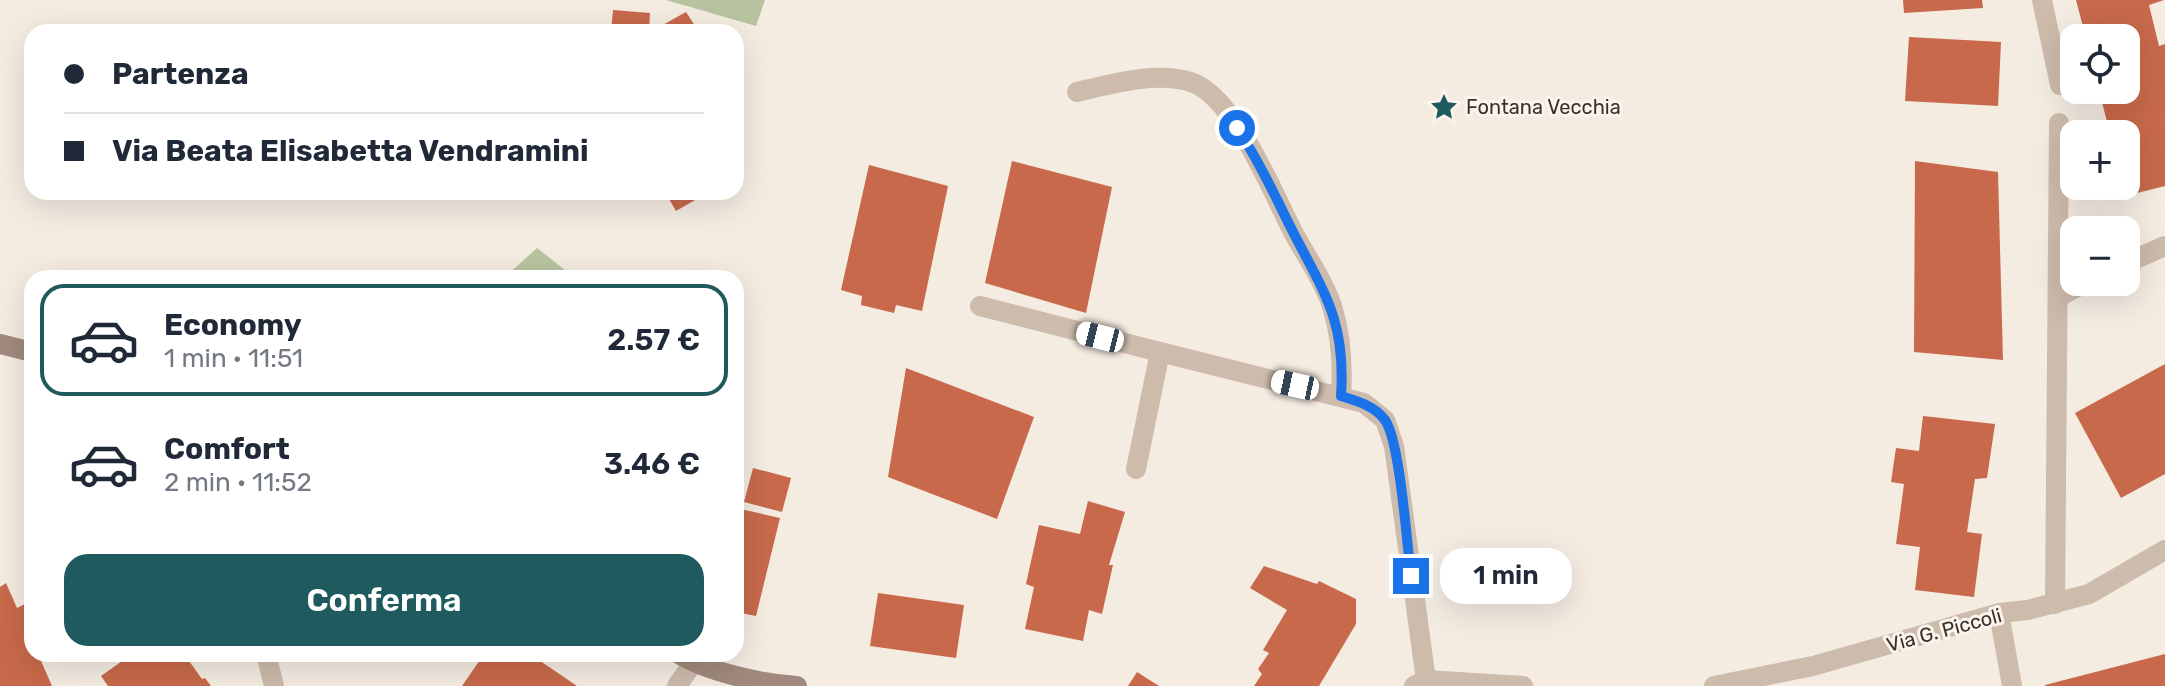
<!DOCTYPE html>
<html lang="it">
<head>
<meta charset="utf-8">
<style>
	:root { --surface:#fff; --page:#f2f2f3; --text:#1f2937; --muted:#747a83; --line:#e0e1e3; --accent:#1f5a5e }
	body { margin:0; font-family:Rubik,sans-serif; background:var(--page); color:var(--text); height:100vh; display:flex; flex-direction:column; font-size:30px; white-space:nowrap }
	* { box-sizing:border-box; margin:0 }
	p { font-size:26px; color:var(--muted) }
	.icon { flex:none; width:44px; height:44px; fill:none; stroke:currentColor; stroke-width:2; stroke-linecap:round; stroke-linejoin:round }
	.map { position:relative; flex:1; overflow:hidden }
	.side { position:absolute; left:24px; top:270px; width:720px; height:392px; display:flex; flex-direction:column; background:var(--surface); border-radius:24px; box-shadow:0 8px 32px #0002 }
	.side>* { flex:none }
	.banner { position:absolute; left:24px; top:24px; width:720px; height:176px; border-radius:24px; box-shadow:0 8px 32px #0002; display:grid; align-content:center; height:176px; padding:0 40px; background:var(--surface) }
	.tools { position:absolute; left:2060px; top:24px; display:grid; gap:16px }
	.tools a { display:grid; place-items:center; width:80px; height:80px; border-radius:16px; background:var(--surface); box-shadow:0 8px 32px #0002; font-size:40px }
	.end { position:absolute; width:36px; height:36px; margin:-18px; border:10px solid #1a73e8; background:#fff; box-shadow:0 0 0 4px #fff }
	.from { border-radius:50% }
	.bubble { position:absolute; height:56px; border-radius:24px; background:var(--surface); box-shadow:0 8px 32px #0002; font-size:26px; font-weight:600; line-height:56px; text-align:center }
	.car { position:absolute; width:24px; height:48px; margin:-24px -12px; border-radius:10px; box-shadow:0 0 6px 2px #0007; background:linear-gradient(#fff 24%,#345 0 40%,#fff 0 76%,#345 0 86%,#fff 0) }
	.banner b { display:flex; align-items:center; gap:28px; height:76px; font-size:30px }
	.banner b+b { border-top:2px solid var(--line) }
	.banner i { width:20px; height:20px; background:var(--text) }
	ul { padding:14px 0 0; list-style:none }
	li { display:flex; align-items:center; gap:24px; height:112px; margin:0 16px 12px; padding:0 24px; border:4px solid transparent; border-radius:24px }
	li div { flex:1 }
	li b { display:block; font-size:30px }
	li em { font-style:normal; font-weight:600 }
	li.active { border-color:var(--accent) }
	li>.icon { width:72px; height:72px; stroke-width:1.5 }
	.primary-button { display:flex; gap:16px; margin-top:auto; padding:16px 40px }
	.primary-button a { flex:1; height:92px; border-radius:24px; background:var(--accent); color:#fff; font-size:32px; font-weight:600; line-height:92px; text-align:center }
	.map>svg:first-child { display:block }
	.green { fill:#b8c4a0 }
	.building { fill:#c8694b }
	.lines { fill:none; stroke-linecap:round; stroke-linejoin:round }
	.lane { stroke:#cdbbac; stroke-width:20 }
	.street { stroke:#cdbbac; stroke-width:20 }
	.secondary { stroke:#a18a7d; stroke-width:20 }
	.route { stroke:#1a73e8; stroke-width:10 }
	.labels { text-anchor:middle; dominant-baseline:central; stroke-width:6; stroke-linejoin:round; paint-order:stroke }
	.poi-label { font-size:20px; fill:#3b302b; stroke:#fbf5ee; text-anchor:start }
	.street-label { font-size:20px; fill:#3b302b; stroke:#fbf5ee }
</style>
</head>
<body>
<div class="map">
<svg width="2165" height="686" viewBox="0 0 2165 686">
	<rect width="100%" height="100%" fill="#f4ebe1"/>
	<g class="green">
		<path d="M666,0H765L756,26Z"/>
		<path d="M537,248L575,278H504Z"/>
	</g>
	<g class="building">
		<path d="M1903,0H1982L1983,8L1904,13Z"/>
		<path d="M2076,0H2164L2149,5L2159,46L2165,44V186L2125,196L2123,186H2126V134H2110L2099,90H2126V38H2086Z"/>
		<path d="M613,10L650,13L649,32H611Z"/>
		<path d="M686,12L699,32H650Z"/>
		<path d="M1909,37L2001,42L1998,106L1905,101Z"/>
		<path d="M1012,161L1112,187L1086,313L985,283Z"/>
		<path d="M1915,161L1998,172L2003,360L1914,352Z"/>
		<path d="M869,165L948,186L922,311L896,305L894,313L861,305L862,296L841,290Z"/>
		<path d="M665,192H709L676,211Z"/>
		<path d="M2165,364V474L2121,498L2075,413Z"/>
		<path d="M906,368L1034,417L997,519L888,477Z"/>
		<path d="M1923,416L1995,424L1987,478L1975,479L1967,532L1982,534L1974,597L1915,590L1920,547L1896,544L1904,484L1891,482L1896,448L1919,451Z"/>
		<path d="M753,468L791,478L782,512L744,502Z"/>
		<path d="M1088,501L1125,512L1109,565H1113L1102,614L1089,610L1083,641L1025,629L1034,587L1026,584L1039,525L1080,534Z"/>
		<path d="M736,508L780,518L756,616L736,612Z"/>
		<path d="M1264,566L1317,584L1319,581L1356,599V624L1319,686H1254L1262,674L1258,669L1269,653L1263,650L1287,610L1250,588Z"/>
		<path d="M6,583L17,608L25,604L32,619L24,624L32,641V654H38L52,686H0V587Z"/>
		<path d="M878,593L964,605L956,658L870,646Z"/>
		<path d="M132,654H184L202,679L205,678L211,686H108L101,676Z"/>
		<path d="M484,654H530L577,686H462Z"/>
		<path d="M2165,654V686H2045V685Z"/>
		<path d="M1137,672L1159,686H1128Z"/>
	</g>
	<g class="lines">
		<g class="lane">
			<path d="M1077,92C1111,84 1156,71 1191,82C1234,96 1273,193 1292,230C1305,255 1323,279 1332,306C1341,335 1343,366 1341,396"/>
			<path d="M980,306L1160,352"/>
		</g>
		<g class="street">
			<path d="M2042,0L2060,85"/>
			<path d="M2126,263L2165,246"/>
			<path d="M2058,297L2087,282"/>
			<path d="M1136,469L1160,352L1364,403L1385,420L1394,446L1426,680"/>
			<path d="M2055,604L2059,123"/>
			<path d="M1999,613L2012,686"/>
			<path d="M266,654L274,686"/>
			<path d="M677,686L693,663"/>
			<path d="M1414,686L1426,680L1523,686"/>
			<path d="M1714,686L1813,666L1999,613L2028,610L2089,594L2165,550"/>
		</g>
		<g class="secondary">
			<path d="M0,344L32,352"/>
			<path d="M679,654C708,672 763,684 797,686"/>
		</g>
	</g>
	<g class="lines">
		<path class="route" d="M1237,128C1259,161 1275,196 1293,232C1325,294 1346,322 1341,396C1357,401 1375,406 1385,420C1400,441 1407,545 1411,576"/>
	</g>
	<defs>
		<g id="sight-bare" transform="scale(2.16)"><path d="M0-6L1.8-2.2L6-1.7L2.9 1.2L3.7 5.4L0 3.3L-3.7 5.4L-2.9 1.2L-6-1.7L-1.8-2.2Z" fill="#1f5a5e" stroke="#fbf5ee" stroke-width="2.5" paint-order="stroke"/></g>
	</defs>
	<g fill-rule="evenodd">
		<use href="#sight-bare" x="1444" y="107"/>
	</g>
	<g class="labels">
		<g class="poi-label">
			<text x="1466" y="107">Fontana Vecchia</text>
		</g>
		<g class="street-label">
			<text transform="translate(1944 630) rotate(-15)">Via G. Piccoli</text>
		</g>
	</g>
</svg>
<div class="tools">
<a><svg class="icon" aria-label="locate" viewBox="0 0 24 24"><circle cx="12" cy="12" r="6"/><path d="M12 2v4M12 18v4M2 12h4M18 12h4"/></svg></a>
<a>+</a>
<a>−</a>
</div>
<i class="end from" style="left:1237px;top:128px"></i>
<i class="end" style="left:1411px;top:576px"></i>
<div class="bubble" style="left:1440px;top:548px;width:132px">1 min</div>
<i class="car" style="left:1100px;top:337px;rotate:284deg"></i>
<i class="car" style="left:1295px;top:385px;rotate:282deg"></i>
<div class="banner">
<b><i class="from"></i>Partenza</b>
<b><i></i>Via Beata Elisabetta Vendramini</b>
</div>
<section class="side">
<ul>
<li class="active"><svg class="icon" aria-label="car" viewBox="0 0 24 24"><path d="M5 17H2v-5l4-1 3-4h7l3 4 3 1v5h-3M9 17h6M6 11h13"/><circle cx="7" cy="17" r="2"/><circle cx="17" cy="17" r="2"/></svg><div><b>Economy</b><p>1 min · 11:51</p></div><em>2.57 €</em></li>
<li><svg class="icon" aria-label="car" viewBox="0 0 24 24"><path d="M5 17H2v-5l4-1 3-4h7l3 4 3 1v5h-3M9 17h6M6 11h13"/><circle cx="7" cy="17" r="2"/><circle cx="17" cy="17" r="2"/></svg><div><b>Comfort</b><p>2 min · 11:52</p></div><em>3.46 €</em></li>
</ul>
<div class="primary-button"><a>Conferma</a></div>
</section>
</div>
</body>
</html>
